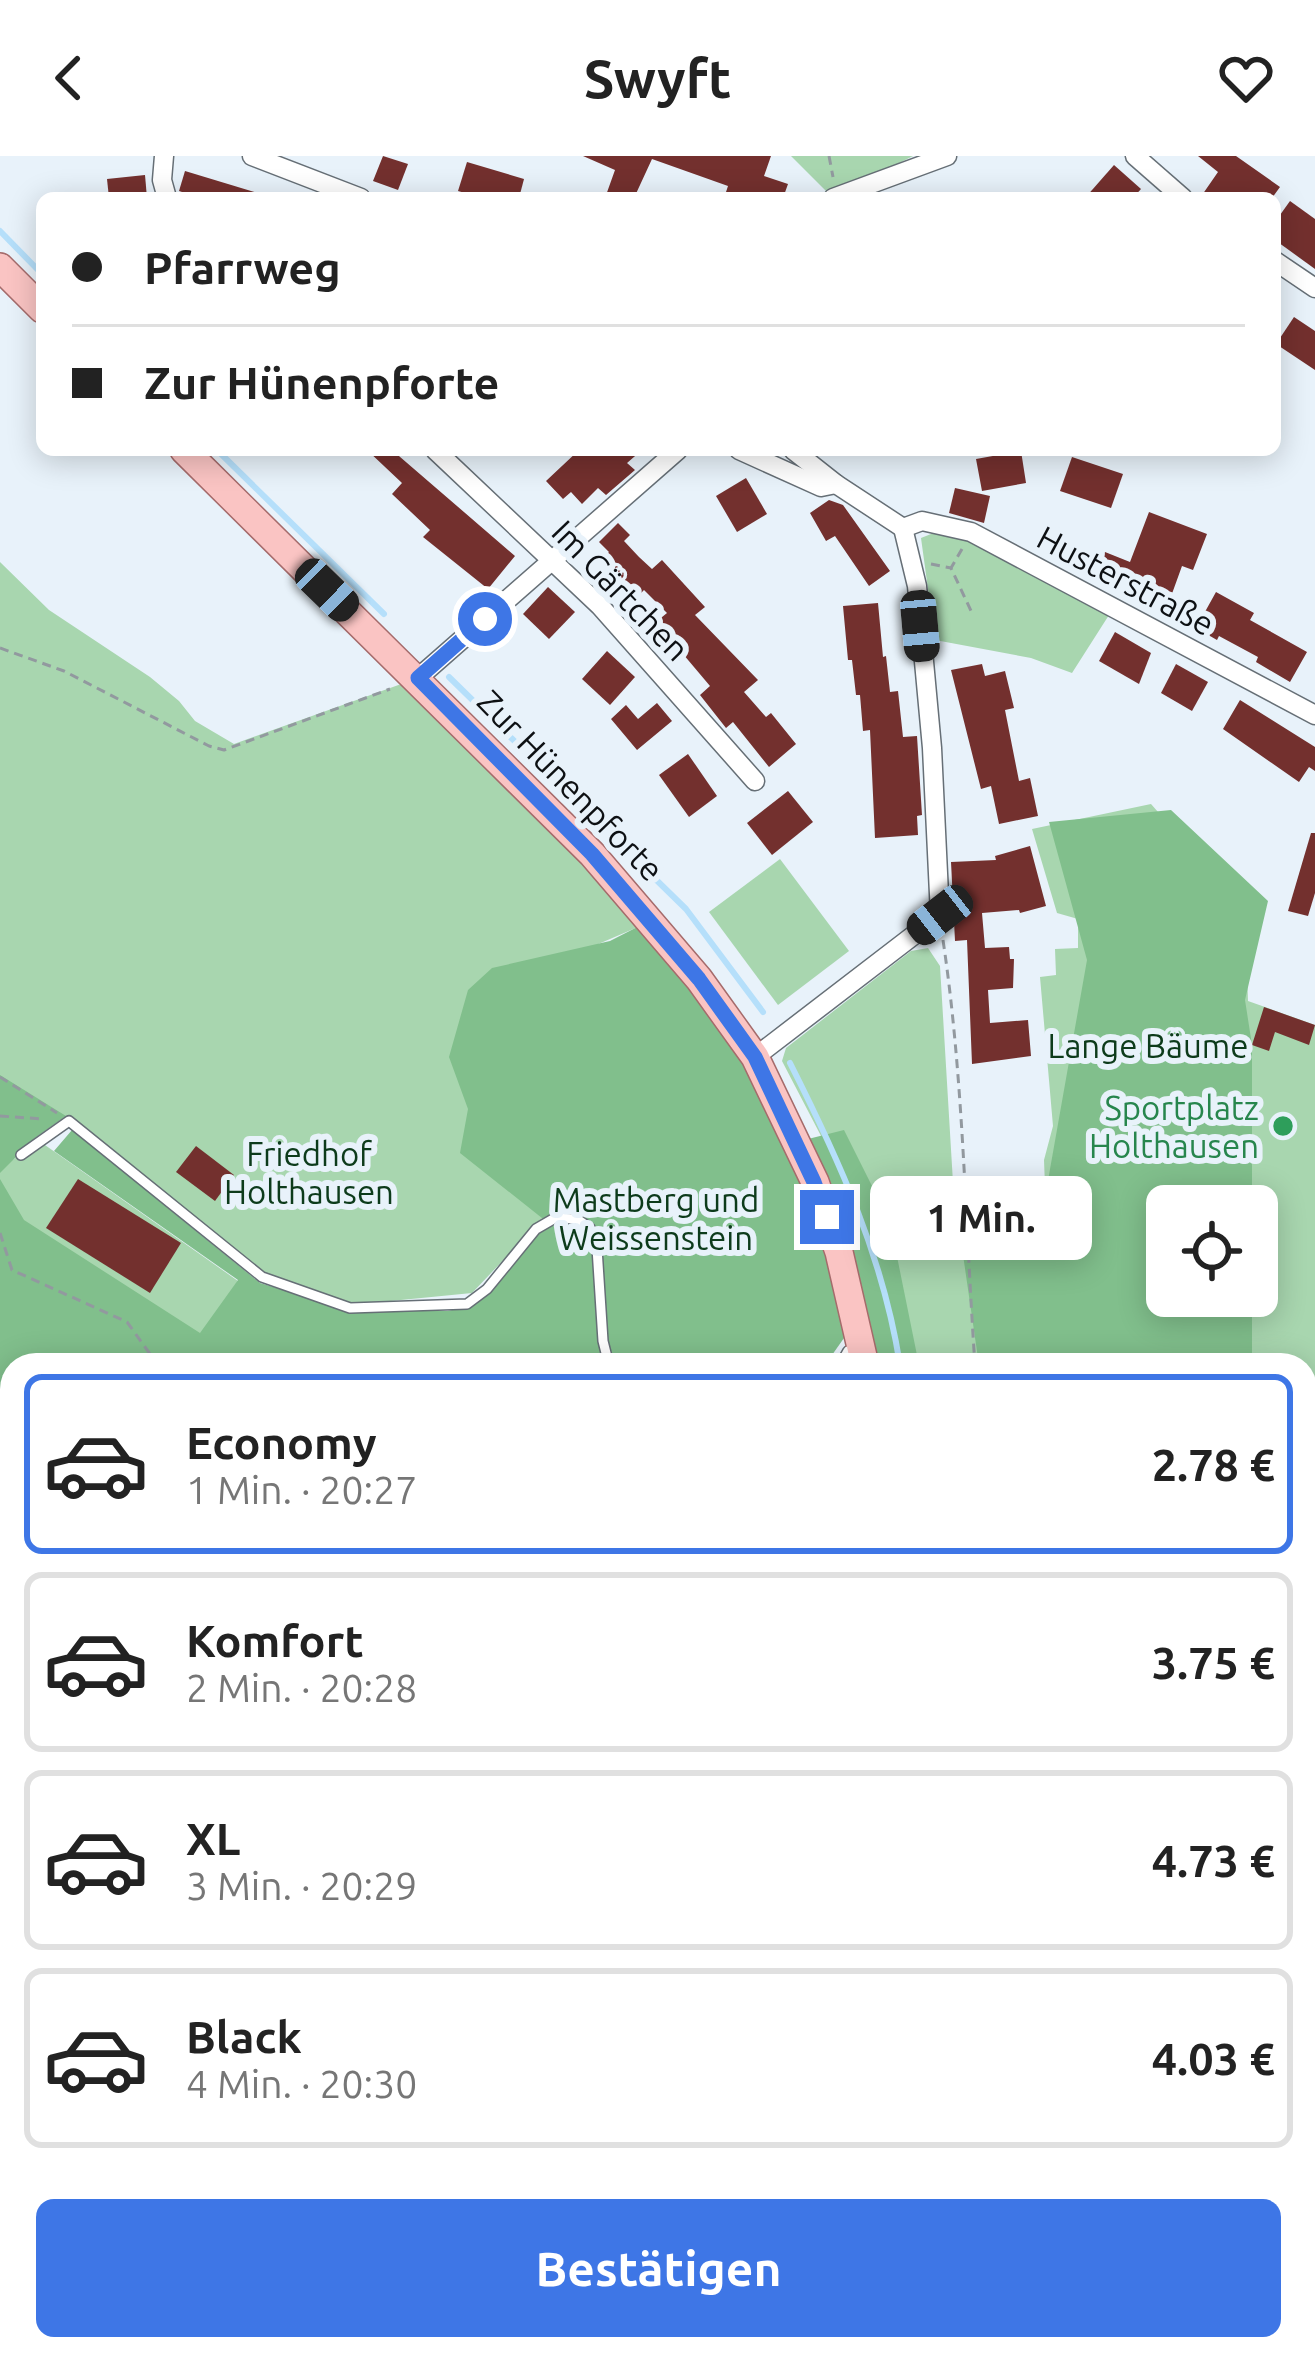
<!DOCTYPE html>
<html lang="de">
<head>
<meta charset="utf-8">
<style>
	:root { --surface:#fff; --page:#f6f6f6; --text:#222; --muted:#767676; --line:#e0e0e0; --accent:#3e76e6 }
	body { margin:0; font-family:Ubuntu,sans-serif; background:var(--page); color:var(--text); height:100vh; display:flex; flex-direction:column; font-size:45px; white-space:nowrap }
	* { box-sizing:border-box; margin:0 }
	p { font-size:39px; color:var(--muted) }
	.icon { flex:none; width:66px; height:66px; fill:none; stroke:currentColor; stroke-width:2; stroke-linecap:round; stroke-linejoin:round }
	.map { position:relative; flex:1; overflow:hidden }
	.details { position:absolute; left:0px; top:1197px; width:1317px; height:1008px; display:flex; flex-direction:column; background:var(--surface); border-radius:36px 36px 0 0; box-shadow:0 6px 30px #0003 }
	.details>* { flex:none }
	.top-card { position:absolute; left:36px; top:36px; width:1245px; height:264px; border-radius:18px; box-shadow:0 6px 30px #0003; display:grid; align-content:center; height:264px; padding:0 36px; background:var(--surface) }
	.controls { position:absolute; left:1146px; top:1029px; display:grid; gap:24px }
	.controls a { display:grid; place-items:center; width:132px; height:132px; border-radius:18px; background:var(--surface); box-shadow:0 6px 30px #0003; font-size:60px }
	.end { position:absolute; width:54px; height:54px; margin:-27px; border:15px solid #3e76e6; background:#fff; box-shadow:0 0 0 6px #fff }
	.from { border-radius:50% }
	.bubble { position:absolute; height:84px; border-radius:18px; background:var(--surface); box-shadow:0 6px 30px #0003; font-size:39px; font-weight:700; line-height:84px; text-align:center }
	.car { position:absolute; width:36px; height:72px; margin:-36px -18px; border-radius:15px; box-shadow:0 0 9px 3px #0007; background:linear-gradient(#222 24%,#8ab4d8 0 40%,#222 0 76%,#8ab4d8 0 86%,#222 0) }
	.top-card b { display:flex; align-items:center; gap:42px; height:114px; font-size:45px }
	.top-card b+b { border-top:3px solid var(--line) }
	.top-card i { width:30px; height:30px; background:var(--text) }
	ul { padding:21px 0 0; list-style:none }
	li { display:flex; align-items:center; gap:36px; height:180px; margin:0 24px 18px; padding:0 12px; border:6px solid var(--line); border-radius:18px }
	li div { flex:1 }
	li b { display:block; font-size:45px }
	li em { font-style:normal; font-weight:700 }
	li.on { border-color:var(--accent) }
	li>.icon { width:108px; height:108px; stroke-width:1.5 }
	.button { display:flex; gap:24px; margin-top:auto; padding:24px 36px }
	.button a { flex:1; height:138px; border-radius:18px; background:var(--accent); color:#fff; font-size:48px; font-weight:700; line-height:138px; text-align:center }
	header { display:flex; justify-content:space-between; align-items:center; height:156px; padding:0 36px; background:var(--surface); font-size:54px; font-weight:700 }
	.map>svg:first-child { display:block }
	.green { fill:#a8d6af; fill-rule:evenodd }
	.forest { fill:#81bf8c }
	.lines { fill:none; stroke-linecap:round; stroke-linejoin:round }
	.stream { stroke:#b5dffa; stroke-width:6 }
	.building { fill:#73302e }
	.lane-casing { stroke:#666f76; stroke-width:12 }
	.street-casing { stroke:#666f76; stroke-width:21 }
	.primary-casing { stroke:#a56b6b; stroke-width:30 }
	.path { stroke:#92999f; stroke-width:3; stroke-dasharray:9 6; stroke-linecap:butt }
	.lane { stroke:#fff; stroke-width:9 }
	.street { stroke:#fff; stroke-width:18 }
	.primary { stroke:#fac4c3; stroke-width:27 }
	.route { stroke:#3e76e6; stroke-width:15 }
	.leisure-dot { fill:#2e9e5b; stroke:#e8f2fa; stroke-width:4.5 }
	.labels { text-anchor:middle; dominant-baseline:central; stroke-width:12; stroke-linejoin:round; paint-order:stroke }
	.street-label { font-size:33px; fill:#0d1013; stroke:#e8f2fa }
	.park-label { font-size:33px; fill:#0d3b1b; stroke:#e8f2fa }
	.leisure-label { font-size:33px; fill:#27864d; stroke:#e8f2fa; text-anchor:end }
</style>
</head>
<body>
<header><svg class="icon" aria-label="back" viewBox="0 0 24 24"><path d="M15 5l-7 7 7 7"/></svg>Swyft<svg class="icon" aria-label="heart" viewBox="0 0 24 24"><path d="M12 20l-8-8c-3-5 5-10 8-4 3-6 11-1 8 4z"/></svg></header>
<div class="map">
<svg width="1315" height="2205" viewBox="0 0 1315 2205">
	<rect width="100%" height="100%" fill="#e8f2fa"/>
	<g class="green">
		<path d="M791,0H913L832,41Z"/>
		<path d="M941,374L980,387L1109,459L1072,517L1031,502L935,484L921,382Z"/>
		<path d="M0,406L49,454L150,521L179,545L195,565L234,588L418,522L652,765L589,792L737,901L447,1184L512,1095L472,1137L350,1149L263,1118L48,949L13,1004L35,982L238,1125L200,1179L12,1209V2193L0,2205Z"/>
		<path d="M1151,648L1245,755L1248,845L1315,869V1250H1305V1209H891L832,1001L782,905L786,892L911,795L928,792L940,810L955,1060L1046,1057L1044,1004L1053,970L1040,821L1056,819L1055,793L1078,792V763L1057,757L1032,673ZM1167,1050H1257V1140H1167Z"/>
		<path d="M780,703L849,795L778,849L709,756Z"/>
		<path d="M1315,1421V1745L1305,1743V1428L1310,1429Z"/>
	</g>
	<g class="forest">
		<path d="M1171,654L1268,745L1245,844L1252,889V1050H1167V1140H1252V1209H979L961,1085L1038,1081L1087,804L1049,666Z"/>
		<path d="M651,764L796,986L844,974L890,1066L919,1209H866L856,1165L825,1209H12V2193H677L675,2205H0V1023L24,1064L200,1177L238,1124L54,995L72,974L260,1127L350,1154L447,1155L472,1150L537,1079L552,1070L460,997L468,953L449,901L468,834L492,812L610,785Z"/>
		<path d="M0,919L66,960L35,982L0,1017Z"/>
		<path d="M1305,1250H1315V1421L1305,1435Z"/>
		<path d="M705,2193H891L889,2205H702Z"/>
		<path d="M894,2193H1252L1255,2197L1315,2205H891Z"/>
	</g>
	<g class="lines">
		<g class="stream">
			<path d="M0,75L42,118"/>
			<path d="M217,294L384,458"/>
			<path d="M449,521L686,753L763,856"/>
			<path d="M790,907C839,1004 883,1100 900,1209"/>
			<path d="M737,2205L739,2193"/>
		</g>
	</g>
	<g class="building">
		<path d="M383,0L408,8L398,34L373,25Z"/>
		<path d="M583,0H771L764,20L788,28L783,42H724L728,30L652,3L634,42H605L615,14Z"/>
		<path d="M1198,0H1236L1280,31L1272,42H1200L1218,16Z"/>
		<path d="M467,6L524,23L519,42H482L458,35Z"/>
		<path d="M1114,9L1141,33L1133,42H1085Z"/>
		<path d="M185,15L264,39V42H200L179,35Z"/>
		<path d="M145,19L147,42H109L107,23Z"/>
		<path d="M1290,45L1315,63V113L1275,84V66Z"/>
		<path d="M1294,161L1315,175V214L1276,188Z"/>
		<path d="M367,294H392L515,400L488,433L423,381L430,374L392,338L402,327Z"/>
		<path d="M579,294H642L627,307L635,314L606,339L598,332L582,348L571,336L563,343L546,325Z"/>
		<path d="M1021,295L1026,327L982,335L976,303Z"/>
		<path d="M1072,301L1123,318L1111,352L1060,335Z"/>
		<path d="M746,322L767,358L737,376L716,340Z"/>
		<path d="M955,332L990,340L984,367L949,357Z"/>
		<path d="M829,344L843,349L890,415L869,430L835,380L826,385L810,357Z"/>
		<path d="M1149,356L1207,378L1193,414L1182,410L1169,446L1154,440L1156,435L1122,422L1118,432L1094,423L1105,396L1130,406Z"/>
		<path d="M618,367L630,379L624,385L639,401L652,413L662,404L705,451L695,459L758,524L744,536L766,561L771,557L796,588L769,611L733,566L726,572L700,539L710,530L656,466L667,457L644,434L638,440L601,404L609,396L599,386Z"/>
		<path d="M548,431L575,456L549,483L523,458Z"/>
		<path d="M1216,436L1254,457L1250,464L1307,496L1290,526L1256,506L1258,501L1219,480L1217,484L1196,472Z"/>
		<path d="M878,447L883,501L886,500L890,536L898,535L903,581L917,580L922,659L917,660L918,679L875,682L870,574L863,575L860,539H856L852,504H848L843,450Z"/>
		<path d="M1115,476L1151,497L1139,528L1099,505Z"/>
		<path d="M607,495L635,521L610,549L582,523Z"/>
		<path d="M982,508L985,520L1005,515L1014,552L1005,554L1019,625L1030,622L1038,660L999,668L991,630L981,633L951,514Z"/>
		<path d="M1176,508L1208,526L1192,555L1161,537Z"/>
		<path d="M1240,544L1315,591V615L1309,611L1299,626L1223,573Z"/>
		<path d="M657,547L672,565L637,594L611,563L626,549L638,563Z"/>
		<path d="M688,598L717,640L689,661L659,619Z"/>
		<path d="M788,635L813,666L772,699L747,667Z"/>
		<path d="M1311,677H1315V737L1308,760L1288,755Z"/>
		<path d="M1030,690L1046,750L1020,757L1019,754L982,757L985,792L1009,791L1010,803H1014L1013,832L988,834L990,867L1028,864L1031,900L972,908L967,784L955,785L951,706L996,704L995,700Z"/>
		<path d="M1264,851L1315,869L1309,889L1275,876L1269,895L1252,889Z"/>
		<path d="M196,990L234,1019L215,1045L176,1016Z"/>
		<path d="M78,1023L181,1087L150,1137L46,1072Z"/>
	</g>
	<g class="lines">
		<g class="lane-casing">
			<g id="lane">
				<path d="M21,999L69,965L262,1121L350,1152L467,1148L487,1133L536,1073L555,1062L577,1063L590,1072L597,1092L603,1185L609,1209"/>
				<path d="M840,1209L848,1195L857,1193"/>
			</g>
		</g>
		<g class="street-casing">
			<g id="street">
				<path d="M164,0L162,24L167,42"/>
				<path d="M252,0L361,42"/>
				<path d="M1135,0L1183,42"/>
				<path d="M833,42L947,0"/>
				<path d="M1275,105L1315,132"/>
				<path d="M435,294L600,450L755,625"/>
				<path d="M739,294L821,331L836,328"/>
				<path d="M793,294L836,328L903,372"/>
				<path d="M903,372L922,365L971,376L1315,559"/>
				<path d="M418,522L678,294"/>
				<path d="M755,901L940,759L932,592L917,430L903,372"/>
			</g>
		</g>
		<g class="primary-casing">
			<g id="primary">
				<path d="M0,111L42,153"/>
				<path d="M184,294L592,698L699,823L755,901L815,1026L839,1096L865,1209"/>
				<path d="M690,2205L693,2193"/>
			</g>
		</g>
		<g class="path">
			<path d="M829,0L833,21"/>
			<path d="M962,393L951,412L972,457"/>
			<path d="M931,408L951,412"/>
			<path d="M0,492L64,515L209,590L224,594L390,533"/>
			<path d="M943,784C964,925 965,1067 975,1209"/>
			<path d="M0,921L57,957"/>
			<path d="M0,960L43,963"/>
			<path d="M0,1077L12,1114L127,1166L158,1209"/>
			<path d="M1305,1456L1315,1435"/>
			<path d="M0,1568L12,1569"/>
			<path d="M1305,1599L1315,1577"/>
			<path d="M0,1691L12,1703"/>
			<path d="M0,1714L12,1707"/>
			<path d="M1305,1735L1315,1736"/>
			<path d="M1305,2169L1315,2178"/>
			<path d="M53,2205L61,2193"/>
			<path d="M889,2205L892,2193"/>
		</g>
		<use href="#lane" class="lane"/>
		<use href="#street" class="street"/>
		<use href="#primary" class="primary"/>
	</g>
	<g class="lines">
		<path class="route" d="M485,463L418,522L592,698L699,823L755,901L814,1026L827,1061"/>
	</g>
	<circle class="leisure-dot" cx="1283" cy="970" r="12"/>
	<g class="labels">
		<g class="street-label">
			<text transform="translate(1126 424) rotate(28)">Husterstraße</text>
			<text transform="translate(621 434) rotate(46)">Im Gärtchen</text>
			<text transform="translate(571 629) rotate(46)">Zur Hünenpforte</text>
		</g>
		<g class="park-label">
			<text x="1148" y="889">Lange Bäume</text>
			<text x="309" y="997">Friedhof<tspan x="309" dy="38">Holthausen</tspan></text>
			<text x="656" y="1043">Mastberg und<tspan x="656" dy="38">Weissenstein</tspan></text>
		</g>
		<g class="leisure-label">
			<text x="1259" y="951">Sportplatz<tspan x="1259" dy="38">Holthausen</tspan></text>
		</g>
	</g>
</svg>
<div class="controls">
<a><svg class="icon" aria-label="locate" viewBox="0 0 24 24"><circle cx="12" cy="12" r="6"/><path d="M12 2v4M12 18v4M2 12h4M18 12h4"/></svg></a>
</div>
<i class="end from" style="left:485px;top:463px"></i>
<i class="end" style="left:827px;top:1061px"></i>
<div class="bubble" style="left:870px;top:1020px;width:222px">1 Min.</div>
<i class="car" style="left:327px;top:434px;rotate:134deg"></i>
<i class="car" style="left:920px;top:470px;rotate:175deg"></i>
<i class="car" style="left:940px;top:759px;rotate:232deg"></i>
<div class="top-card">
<b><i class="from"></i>Pfarrweg</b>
<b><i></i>Zur Hünenpforte</b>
</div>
<section class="details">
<ul>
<li class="on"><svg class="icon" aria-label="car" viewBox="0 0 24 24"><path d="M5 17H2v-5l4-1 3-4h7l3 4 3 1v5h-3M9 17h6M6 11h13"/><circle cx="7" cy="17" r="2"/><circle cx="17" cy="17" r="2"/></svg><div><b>Economy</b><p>1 Min. · 20:27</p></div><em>2.78 €</em></li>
<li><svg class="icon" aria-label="car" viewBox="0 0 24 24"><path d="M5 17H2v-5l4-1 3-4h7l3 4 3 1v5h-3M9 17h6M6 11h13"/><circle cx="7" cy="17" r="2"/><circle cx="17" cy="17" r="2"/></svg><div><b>Komfort</b><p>2 Min. · 20:28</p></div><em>3.75 €</em></li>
<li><svg class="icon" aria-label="car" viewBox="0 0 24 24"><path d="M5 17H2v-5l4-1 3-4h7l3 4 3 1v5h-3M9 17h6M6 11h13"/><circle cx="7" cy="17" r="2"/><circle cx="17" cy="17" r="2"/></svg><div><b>XL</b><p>3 Min. · 20:29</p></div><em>4.73 €</em></li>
<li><svg class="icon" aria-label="car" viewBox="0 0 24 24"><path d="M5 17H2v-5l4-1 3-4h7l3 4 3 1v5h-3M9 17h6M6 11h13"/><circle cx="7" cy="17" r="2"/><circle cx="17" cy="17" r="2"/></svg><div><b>Black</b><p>4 Min. · 20:30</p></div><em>4.03 €</em></li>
</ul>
<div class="button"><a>Bestätigen</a></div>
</section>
</div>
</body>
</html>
